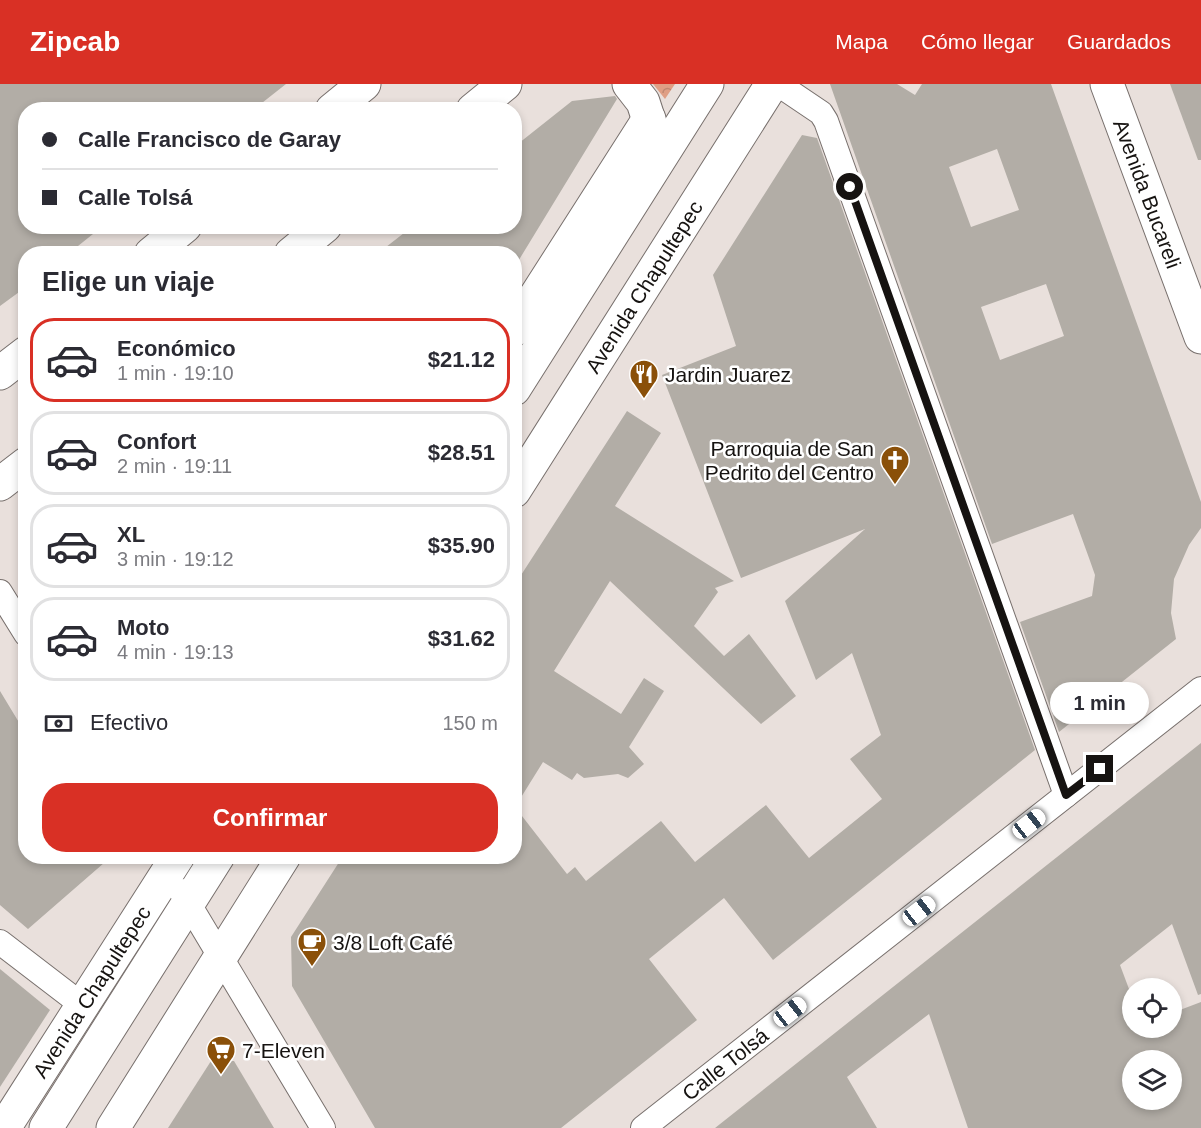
<!DOCTYPE html>
<html lang="es">
<head>
<meta charset="utf-8">
<style>
	:root { --surface:#fff; --page:#f2f2f3; --text:#2b2b33; --muted:#7c7c81; --line:#e1e1e2; --accent:#d93025 }
	body { margin:0; font-family:Arial,sans-serif; background:var(--page); color:var(--text); height:100vh; display:flex; flex-direction:column; font-size:22px; white-space:nowrap }
	* { box-sizing:border-box; margin:0 }
	p { font-size:20px; color:var(--muted) }
	.icon { flex:none; width:33px; height:33px; fill:none; stroke:currentColor; stroke-width:2; stroke-linecap:round; stroke-linejoin:round }
	.map { position:relative; flex:1; overflow:hidden }
	.details { position:absolute; left:18px; top:162px; width:504px; height:618px; display:flex; flex-direction:column; background:var(--surface); border-radius:24px; box-shadow:0 3px 9px #0003 }
	.details>* { flex:none }
	.hud { position:absolute; left:18px; top:18px; width:504px; height:132px; border-radius:24px; box-shadow:0 3px 9px #0003; display:grid; align-content:center; height:132px; padding:0 24px; background:var(--surface) }
	.buttons { position:absolute; left:1122px; top:894px; display:grid; gap:12px }
	.buttons a { display:grid; place-items:center; width:60px; height:60px; border-radius:50%; background:var(--surface); box-shadow:0 3px 9px #0003; font-size:30px }
	.end { position:absolute; width:27px; height:27px; margin:-14px; border:8px solid #161311; background:#fff; box-shadow:0 0 0 3px #fff }
	.from { border-radius:50% }
	.bubble { position:absolute; height:42px; border-radius:21px; background:var(--surface); box-shadow:0 3px 9px #0003; font-size:20px; font-weight:700; line-height:42px; text-align:center }
	.car { position:absolute; width:18px; height:36px; margin:-18px -9px; border-radius:8px; box-shadow:0 0 4px 2px #0007; background:linear-gradient(#fff 24%,#345 0 40%,#fff 0 76%,#345 0 86%,#fff 0) }
	.hud b { display:flex; align-items:center; gap:21px; height:57px; font-size:22px }
	.hud b+b { border-top:2px solid var(--line) }
	.hud i { width:15px; height:15px; background:var(--text) }
	ul { padding:0; list-style:none }
	li { display:flex; align-items:center; gap:18px; height:84px; margin:0 12px 9px; padding:0 12px; border:3px solid var(--line); border-radius:24px }
	li div { flex:1 }
	li b { display:block; font-size:22px }
	li em { font-style:normal; font-weight:700 }
	li.active { border-color:var(--accent) }
	li>.icon { width:54px; height:54px; stroke-width:1.5 }
	h2 { padding:0 24px; font-size:27px; line-height:72px }
	.pay { display:flex; align-items:center; gap:15px; height:66px; padding:0 24px; font-size:22px }
	.pay p { margin-inline-start:auto }
	.cta { display:flex; gap:12px; margin-top:auto; padding:12px 24px }
	.cta a { flex:1; height:69px; border-radius:24px; background:var(--accent); color:#fff; font-size:24px; font-weight:700; line-height:69px; text-align:center }
	header { display:flex; align-items:center; gap:36px; box-sizing:border-box; height:84px; padding:0 30px; background:var(--accent); color:#fff }
	header strong { font-size:28px }
	nav { display:flex; gap:33px; margin-inline-start:auto; font-size:21px }
	.map>svg:first-child { display:block }
	.park { fill:url(#park-crowns) }
	.building { fill:#b2ada6; fill-rule:evenodd }
	.lines { fill:none; stroke-linecap:round; stroke-linejoin:round }
	.minor-casing { stroke:#78706d; stroke-width:26 }
	.primary-casing { stroke:#78706d; stroke-width:35 }
	.minor { stroke:#fff; stroke-width:24 }
	.primary { stroke:#fff; stroke-width:33 }
	.route { stroke:#161311; stroke-width:8 }
	.labels { text-anchor:middle; dominant-baseline:central; stroke-width:5; stroke-linejoin:round; paint-order:stroke }
	.street-label { font-size:21px; fill:#161311; stroke:#fff }
	.poi-label { font-size:21px; fill:#161311; stroke:#fff; text-anchor:start }
</style>
</head>
<body>
<header>
<strong>Zipcab</strong>
<nav><a>Mapa</a><a>Cómo llegar</a><a>Guardados</a></nav>
</header>
<div class="map">
<svg width="1201" height="1044" viewBox="0 0 1201 1044">
	<defs>
		<pattern id="park-crowns" width="20" height="18" patternUnits="userSpaceOnUse" patternTransform="scale(1.5)"><rect width="20" height="18" fill="#df9f85"/><path d="M2 6a3 3 0 1 1 6 0M12 15a3 3 0 1 1 6 0" fill="none" stroke="#bf8872"/></pattern>
	</defs>
	<rect width="100%" height="100%" fill="#e9e0dc"/>
	<path class="park" d="M653,0H675L665,15Z"/>
	<g class="building">
		<path d="M0,0H286L253,26H26V142H103L68,170H26V203L0,222Z"/>
		<path d="M830,0H897L915,11L922,0H1051L1201,418V444L1189,461L1174,495L1171,529L1176,555L1059,648L1020,538L1092,512L1095,491L1089,474L1073,430L992,460ZM997,65L1019,126L971,143L949,83ZM1046,200L1064,252L1000,276L981,223Z"/>
		<path d="M1170,0H1201V76H1198Z"/>
		<path d="M615,12L617,15L514,184V170H377L413,142H514V63L572,17Z"/>
		<path d="M802,51L817,54L1035,666L773,876L724,814L649,875L697,936L561,1044H375L292,902L291,853L343,772H514V502L627,327L661,349L615,422L734,497L715,504L718,508L694,542L724,572L749,550L796,612L761,640L610,497L554,587L621,630L644,594L664,607L629,663L644,680L628,694L618,690L584,694L577,689L572,696L543,678L515,723L567,790L575,783L586,797L661,737L695,778L766,721L809,774L882,715L850,675L881,651L852,569L816,596L785,517L865,445L741,494L662,291L736,262L713,191Z"/>
		<path d="M0,607L26,650V772H112L28,845L0,821Z"/>
		<path d="M1201,659V910L1198,911L1172,840L1120,881L1132,913V944H1172V929L1201,918V1044H968L929,930L847,993L877,1044H715ZM1132,976H1172V1016H1132Z"/>
		<path d="M0,885L50,926L0,1003Z"/>
		<path d="M211,977H234L274,1044H168Z"/>
	</g>
	<g class="lines">
		<g class="minor-casing">
			<g id="minor">
				<path d="M778,0L821,29L826,37L1066,711"/>
				<path d="M0,508L26,550"/>
				<path d="M181,807L323,1044"/>
				<path d="M0,858L82,921"/>
				<path id="s1" d="M643,1044L1201,605"/>
			</g>
		</g>
		<g class="primary-casing">
			<g id="primary">
				<path d="M629,0L643,18L655,55"/>
				<path id="s2" d="M1107,0L1201,253"/>
				<path d="M332,26L364,0"/>
				<path d="M473,26L505,0"/>
				<path d="M151,170L185,142"/>
				<path d="M291,170L325,142"/>
				<path d="M514,246L649,35"/>
				<path d="M0,289L26,269"/>
				<path d="M514,305L707,0"/>
				<path d="M0,400L26,380"/>
				<path id="s3" d="M514,407L772,0"/>
				<path id="s4" d="M4,1044L178,772"/>
				<path d="M46,1044L218,772"/>
				<path d="M113,1044L284,772"/>
			</g>
		</g>
		<use href="#minor" class="minor"/>
		<use href="#primary" class="primary"/>
	</g>
	<g class="lines">
		<path class="route" d="M850,103L1066,711L1100,685"/>
	</g>
	<defs>
		<g id="restaurant-pin" transform="scale(1.5)"><path d="M0 17L-7.5 6A9.5 9.5 0 1 1 7.5 6Z" fill="#8a5009" stroke="#fff"/><path d="M-5-6h1v4h1v-4h1v4h1v-4h1v5L-1.5 .5V6h-2V.5L-5-1ZM5-6V6H3V1.5H1.5Q1.5-4 5-6Z" fill="#fff"/></g>
		<g id="church-pin" transform="scale(1.5)"><path d="M0 17L-7.5 6A9.5 9.5 0 1 1 7.5 6Z" fill="#8a5009" stroke="#fff"/><path d="M-1.2-6h2.4v3.5h3.3v2.4h-3.3V6h-2.4V-.1h-3.3v-2.4h3.3Z" fill="#fff"/></g>
		<g id="cafe-pin" transform="scale(1.5)"><path d="M0 17L-7.5 6A9.5 9.5 0 1 1 7.5 6Z" fill="#8a5009" stroke="#fff"/><path d="M-5.5-4.5H6V0H3Q3 3.5 0 3.5H-2.5Q-5.5 3.5-5.5 0ZM3-3.2v2h1.7v-2ZM-6 4.5H4V6H-6Z" fill="#fff"/></g>
		<g id="supermarket-pin" transform="scale(1.5)"><path d="M0 17L-7.5 6A9.5 9.5 0 1 1 7.5 6Z" fill="#8a5009" stroke="#fff"/><path d="M-6-5.5h2.5l.6 2H6L4.5 2H-2.5L-4.4-4H-6ZM-1.5 3.2a1.3 1.3 0 1 0 .1 0ZM3 3.2a1.3 1.3 0 1 0 .1 0Z" fill="#fff"/></g>
	</defs>
	<g fill-rule="evenodd">
		<use href="#restaurant-pin" x="644" y="290"/>
		<use href="#church-pin" x="895" y="376"/>
		<use href="#cafe-pin" x="312" y="858"/>
		<use href="#supermarket-pin" x="221" y="966"/>
	</g>
	<g class="labels">
		<g class="street-label">
			<text stroke="none"><textPath href="#s2" startOffset="117">Avenida Bucareli</textPath></text>
			<text stroke="none"><textPath href="#s3" startOffset="242">Avenida Chapultepec</textPath></text>
			<text stroke="none"><textPath href="#s4" startOffset="162">Avenida Chapultepec</textPath></text>
			<text stroke="none"><textPath href="#s1" startOffset="104">Calle Tolsá</textPath></text>
		</g>
		<g class="poi-label">
			<text x="665" y="290">Jardin Juarez</text>
			<text x="874" y="364" text-anchor="end">Parroquia de San<tspan x="874" dy="24">Pedrito del Centro</tspan></text>
			<text x="333" y="858">3/8 Loft Café</text>
			<text x="242" y="966">7-Eleven</text>
		</g>
	</g>
</svg>
<div class="buttons">
<a><svg class="icon" aria-label="locate" viewBox="0 0 24 24"><circle cx="12" cy="12" r="6"/><path d="M12 2v4M12 18v4M2 12h4M18 12h4"/></svg></a>
<a><svg class="icon" aria-label="layers" viewBox="0 0 24 24"><path d="M12 4l9 5-9 5-9-5zM3 14l9 5 9-5"/></svg></a>
</div>
<i class="end from" style="left:850px;top:103px"></i>
<i class="end" style="left:1100px;top:685px"></i>
<div class="bubble" style="left:1050px;top:598px;width:99px">1 min</div>
<i class="car" style="left:1029px;top:740px;rotate:52deg"></i>
<i class="car" style="left:919px;top:827px;rotate:52deg"></i>
<i class="car" style="left:790px;top:928px;rotate:52deg"></i>
<div class="hud">
<b><i class="from"></i>Calle Francisco de Garay</b>
<b><i></i>Calle Tolsá</b>
</div>
<section class="details">
<h2>Elige un viaje</h2>
<ul>
<li class="active"><svg class="icon" aria-label="car" viewBox="0 0 24 24"><path d="M5 17H2v-5l4-1 3-4h7l3 4 3 1v5h-3M9 17h6M6 11h13"/><circle cx="7" cy="17" r="2"/><circle cx="17" cy="17" r="2"/></svg><div><b>Económico</b><p>1 min · 19:10</p></div><em>$21.12</em></li>
<li><svg class="icon" aria-label="car" viewBox="0 0 24 24"><path d="M5 17H2v-5l4-1 3-4h7l3 4 3 1v5h-3M9 17h6M6 11h13"/><circle cx="7" cy="17" r="2"/><circle cx="17" cy="17" r="2"/></svg><div><b>Confort</b><p>2 min · 19:11</p></div><em>$28.51</em></li>
<li><svg class="icon" aria-label="car" viewBox="0 0 24 24"><path d="M5 17H2v-5l4-1 3-4h7l3 4 3 1v5h-3M9 17h6M6 11h13"/><circle cx="7" cy="17" r="2"/><circle cx="17" cy="17" r="2"/></svg><div><b>XL</b><p>3 min · 19:12</p></div><em>$35.90</em></li>
<li><svg class="icon" aria-label="car" viewBox="0 0 24 24"><path d="M5 17H2v-5l4-1 3-4h7l3 4 3 1v5h-3M9 17h6M6 11h13"/><circle cx="7" cy="17" r="2"/><circle cx="17" cy="17" r="2"/></svg><div><b>Moto</b><p>4 min · 19:13</p></div><em>$31.62</em></li>
</ul>
<div class="pay"><svg class="icon" aria-label="cash" viewBox="0 0 24 24"><path d="M3 7h18v10H3z"/><circle cx="12" cy="12" r="2"/></svg>Efectivo<p>150 m</p></div>
<div class="cta"><a>Confirmar</a></div>
</section>
</div>
</body>
</html>
